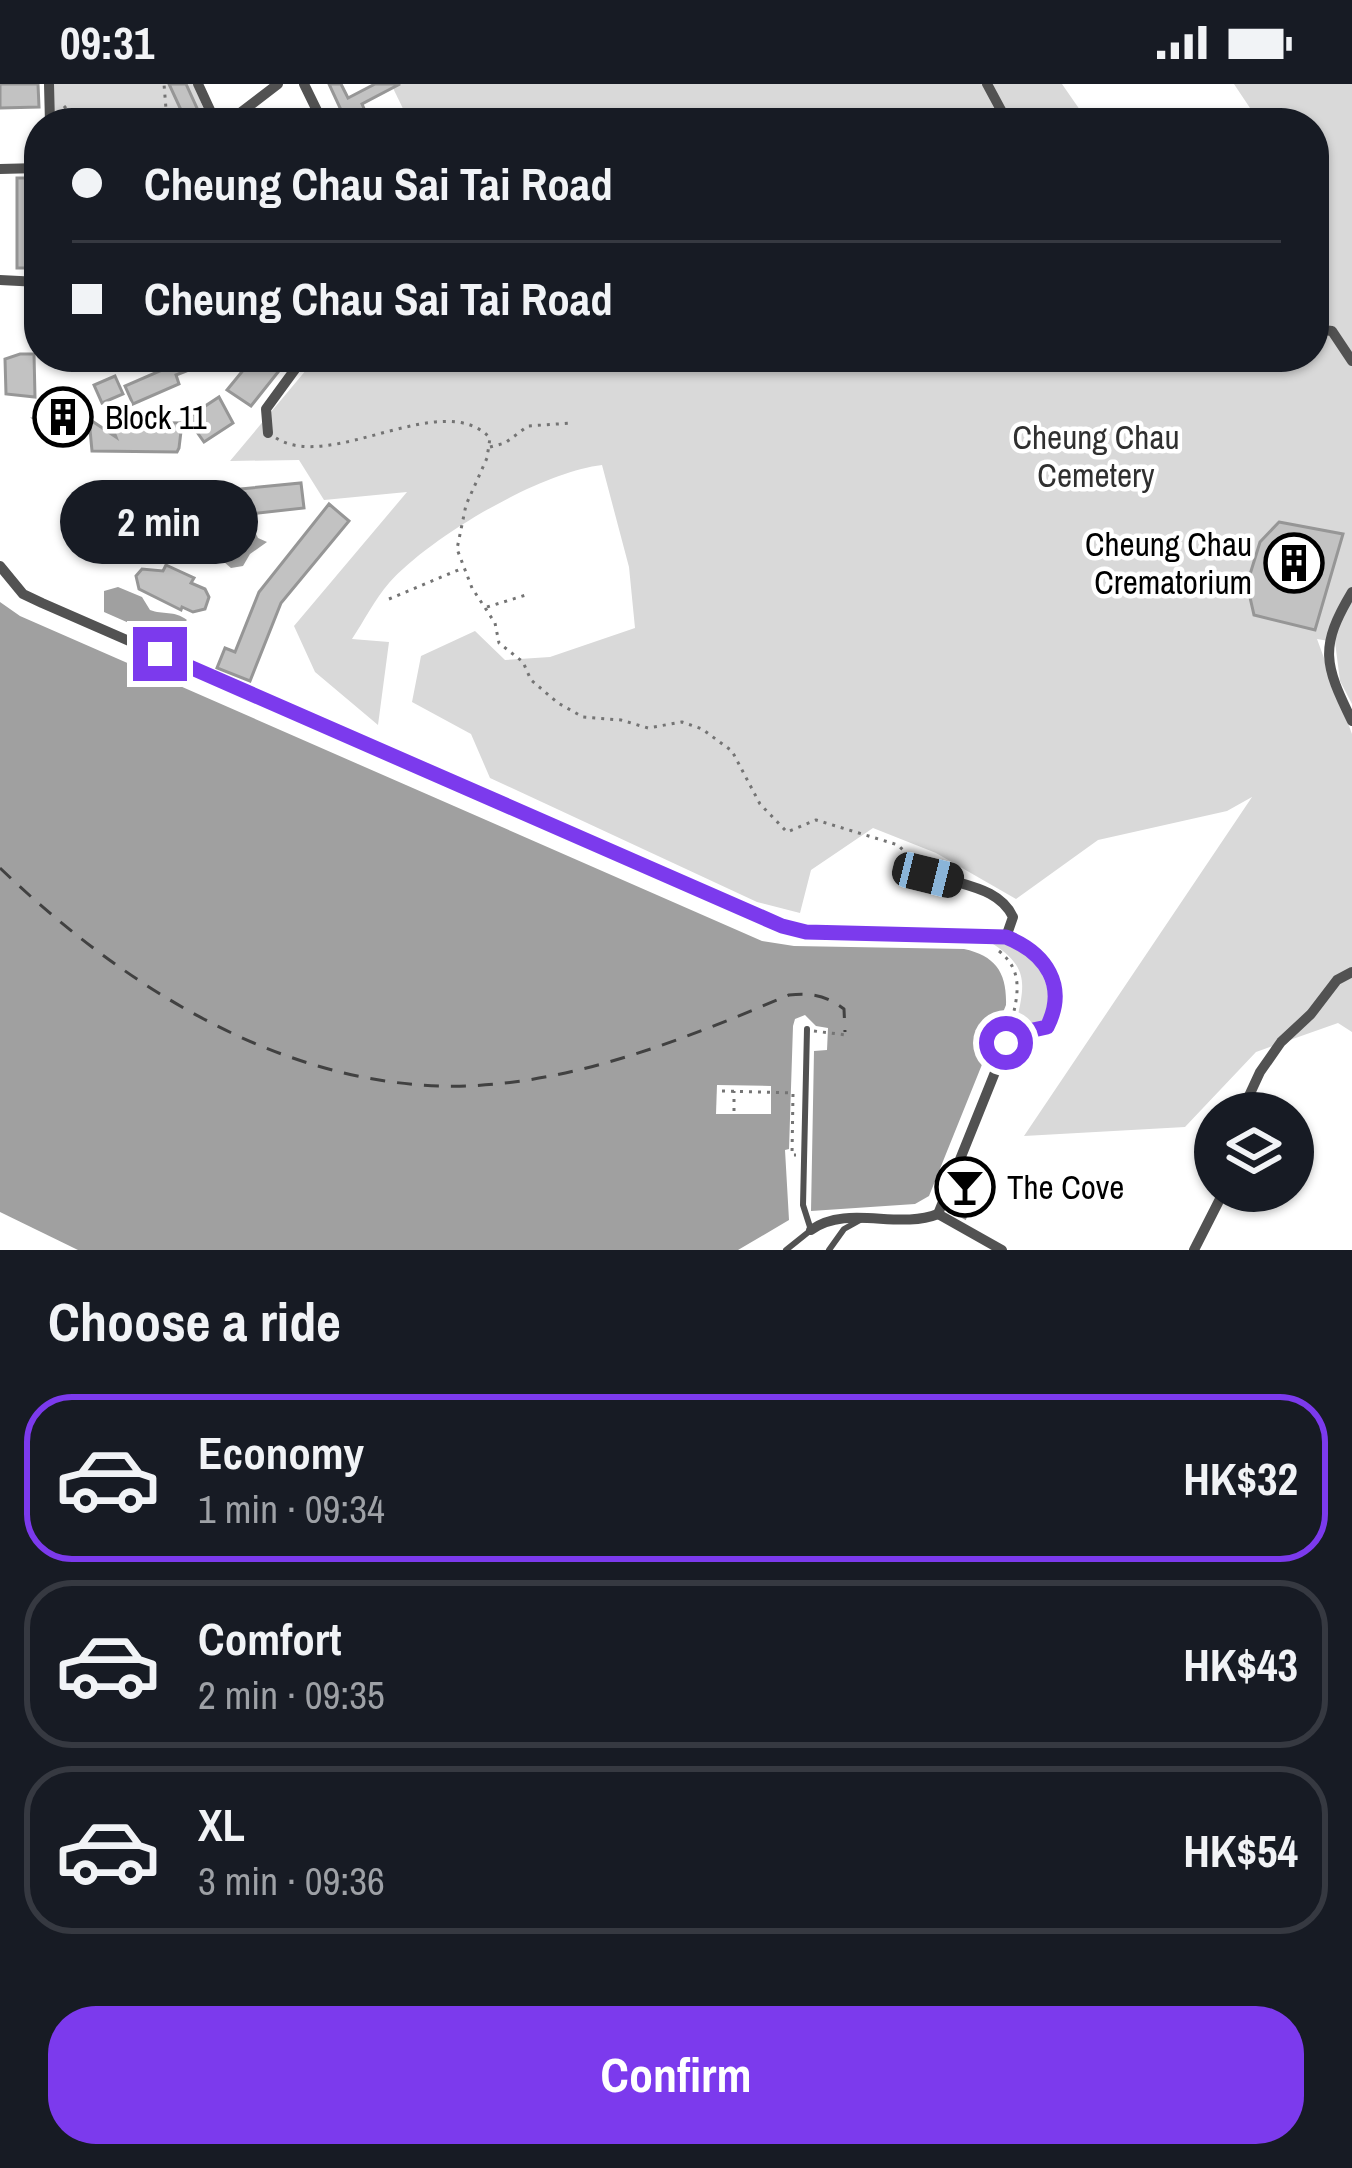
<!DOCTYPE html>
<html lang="en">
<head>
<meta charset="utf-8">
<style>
	:root { --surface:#171b24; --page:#242831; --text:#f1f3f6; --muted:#9ea1a6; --line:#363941; --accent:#7c3aed }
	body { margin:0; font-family:"Archivo Narrow",sans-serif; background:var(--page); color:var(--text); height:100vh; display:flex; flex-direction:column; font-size:45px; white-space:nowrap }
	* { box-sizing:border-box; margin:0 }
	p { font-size:39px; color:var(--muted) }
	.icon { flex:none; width:66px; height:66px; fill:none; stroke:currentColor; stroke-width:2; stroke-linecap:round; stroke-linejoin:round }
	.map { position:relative; height:1166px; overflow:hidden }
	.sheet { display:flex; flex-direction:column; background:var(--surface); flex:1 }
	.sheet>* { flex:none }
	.top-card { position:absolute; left:24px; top:24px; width:1305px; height:264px; border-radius:48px; box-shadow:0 3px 9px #0004; display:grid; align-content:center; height:264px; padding:0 48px; background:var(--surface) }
	.tools { position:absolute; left:1194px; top:1008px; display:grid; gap:24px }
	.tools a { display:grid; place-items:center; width:120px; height:120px; border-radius:50%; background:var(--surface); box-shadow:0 3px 9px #0004; font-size:60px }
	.end { position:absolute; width:54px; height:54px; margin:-27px; border:15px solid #7c3aed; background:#fff; box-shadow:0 0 0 6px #fff }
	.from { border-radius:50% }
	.bubble { position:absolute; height:84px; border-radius:42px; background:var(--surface); box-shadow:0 3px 9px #0004; font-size:39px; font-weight:700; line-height:84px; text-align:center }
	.car { position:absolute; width:36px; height:72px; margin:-36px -18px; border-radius:15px; box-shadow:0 0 9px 3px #0007; background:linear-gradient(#222 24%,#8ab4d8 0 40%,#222 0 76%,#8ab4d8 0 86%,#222 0) }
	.top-card b { display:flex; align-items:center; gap:42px; height:114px; font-size:45px }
	.top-card b+b { border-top:3px solid var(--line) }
	.top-card i { width:30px; height:30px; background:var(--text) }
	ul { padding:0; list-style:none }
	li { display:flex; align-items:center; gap:36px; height:168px; margin:0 24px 18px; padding:0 24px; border:6px solid var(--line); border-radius:48px }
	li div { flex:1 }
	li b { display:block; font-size:45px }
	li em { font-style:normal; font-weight:700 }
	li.active { border-color:var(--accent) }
	li>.icon { width:108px; height:108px; stroke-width:1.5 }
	h2 { padding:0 48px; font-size:54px; line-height:144px }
	.button { display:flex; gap:24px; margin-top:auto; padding:24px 48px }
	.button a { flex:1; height:138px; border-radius:48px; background:var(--accent); color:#fff; font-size:48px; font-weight:700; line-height:138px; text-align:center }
	.status { display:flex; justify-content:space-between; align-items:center; height:84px; padding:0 60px; background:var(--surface); direction:ltr }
	.status svg { height:33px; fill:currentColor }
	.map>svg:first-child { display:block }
	.green { fill:#d9d9d9 }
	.water { fill:#a0a0a0 }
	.pier { fill:#fff }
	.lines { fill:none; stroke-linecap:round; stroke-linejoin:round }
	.ferry { stroke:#414141; stroke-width:3; stroke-dasharray:15 12; stroke-linecap:butt }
	.building { fill:#c2c2c2; stroke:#969696; stroke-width:3 }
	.path { stroke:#747474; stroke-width:3; stroke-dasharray:3 6; stroke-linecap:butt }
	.lane { stroke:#525252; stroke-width:6 }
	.street { stroke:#525252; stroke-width:10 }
	.route { stroke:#7c3aed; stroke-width:15 }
	.labels { text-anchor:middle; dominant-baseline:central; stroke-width:9; stroke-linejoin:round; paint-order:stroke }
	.poi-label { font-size:33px; fill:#000; stroke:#fff; text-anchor:start }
	.park-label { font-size:33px; fill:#303030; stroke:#fff }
</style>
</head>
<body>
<div class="status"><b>09:31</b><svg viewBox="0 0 49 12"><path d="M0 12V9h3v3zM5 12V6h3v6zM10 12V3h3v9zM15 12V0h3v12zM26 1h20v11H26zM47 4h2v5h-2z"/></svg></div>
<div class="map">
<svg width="1352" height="1166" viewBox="0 0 1352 1166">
	<rect width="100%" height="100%" fill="#fff"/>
	<g class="green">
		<path d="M53,0H193L210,39H54Z"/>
		<path d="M391,0H1062L1089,39H410Z"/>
		<path d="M1234,0H1352V620L1340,597L1335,558L1317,555L1352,650V948L1338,939L1256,968L1185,1043L1024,1052L1252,713L1227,727L1098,756L1016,815L936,769L873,744L811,786L800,829L757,818L490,694L471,650L412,618L421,572L475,547L505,576L550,573L635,544L629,483L602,381C541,388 431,452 389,499C375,515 364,537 352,555L389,558L378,641L315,588L294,542L407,408L324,416L299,376L230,377L317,273H1314V181L1319,180L1320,153L1314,138V39H1260Z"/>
		<path d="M990,858C1029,858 1046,887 1052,923L1043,939L1015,945C1024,902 1032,884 990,858Z"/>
	</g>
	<g class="water">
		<path d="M247,441L252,442L258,454L267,458L250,470L243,482L231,484L217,472L215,462L225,445Z"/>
		<path d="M118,503L142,513L150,526C163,531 174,526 187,536L179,544V555L172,558L104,528V507Z"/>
		<path d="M0,518L20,532L762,857L794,862L964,865C996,872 1007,889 1006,921L929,1112L915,1120L811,1127L814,967L827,966L828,944L816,942L805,931L795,935L793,942L789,1065L785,1066L789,1136L738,1166H0Z"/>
	</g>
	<g class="pier">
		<path d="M717,1001L771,1002V1030H716Z"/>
		<path d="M0,1128L78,1166H0Z"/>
	</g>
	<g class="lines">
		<path class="ferry" d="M0,784C124,903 287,1007 466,1002C579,998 687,954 789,911C811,909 826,911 844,925L845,948"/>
	</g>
	<g class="building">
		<path d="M0,0H38L39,23L0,24Z"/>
		<path d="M169,0H186L201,33L187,39Z"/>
		<path d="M329,0H341L348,14L375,0H400L362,20L366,29L347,39Z"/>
		<rect x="17" y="94" width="22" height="90"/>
		<path d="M20,270H34L35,313L6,310L5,275Z"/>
		<path d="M173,273H193L199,282L176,291L179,300L133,320L125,302L176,280Z"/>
		<path d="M254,273H290L251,322L227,306Z"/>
		<path d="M115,292L123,310L102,319L94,301Z"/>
		<path d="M50,310L79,329L63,336L82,337L67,356L35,335H38Z"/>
		<path d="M219,313L233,339L204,358L187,334Z"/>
		<path d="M89,335L116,353L110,338L182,339L179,364L177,368L92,367Z"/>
		<path d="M301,399L304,424L222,433L219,407Z"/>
		<path d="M329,420L349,437L281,519L250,597L217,584L225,564L235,568L259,508Z"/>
		<path d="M1279,438L1343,450L1315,546L1254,531L1247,500L1260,458Z"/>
		<path d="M166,481L194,494L191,499L205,505L209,513L205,525L193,528L182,523L181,526L139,505L136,492L142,485L163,487Z"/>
		<path d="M963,1097L979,1104L965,1134L950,1126Z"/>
	</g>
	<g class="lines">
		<g class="path">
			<path d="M64,22L78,39"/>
			<path d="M159,39L166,25L164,0"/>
			<path d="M276,354C331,389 443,303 490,354L487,374L466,421L457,465L472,504L495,539L499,559L523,578L531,596L558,619L583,633L621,636L648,644L682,638L702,645L732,667L760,720L787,748L816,736L898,761L906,769"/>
			<path d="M490,363L505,359L528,342L572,339"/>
			<path d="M389,515L463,484"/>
			<path d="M487,523L526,511"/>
			<path d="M999,867C1024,887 1018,911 1011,940"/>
			<path d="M814,947L846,951L845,948"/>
			<path d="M722,1007L793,1009L792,1071H796"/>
			<path d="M734,1027V1007"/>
		</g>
		<g class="lane">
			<path d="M786,1166L811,1146L803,1121L807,945"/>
			<path d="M829,1166L844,1145L862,1135"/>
		</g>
		<g class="street">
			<path d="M49,0L50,39"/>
			<path d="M198,0L216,39"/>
			<path d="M304,0L323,39"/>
			<path d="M987,0L1008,39"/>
			<path d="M227,39L278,0"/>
			<path d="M0,85L39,84"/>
			<path d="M0,196L39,198"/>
			<path d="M1314,245L1332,247L1352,277"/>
			<path d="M268,349L266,325L304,273"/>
			<path d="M0,482L23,510L42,519L782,842L806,848L1006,853C1046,869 1068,902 1047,943L1010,951L938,1130"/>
			<path d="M1352,508C1319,563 1324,580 1352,637"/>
			<path d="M915,780C943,803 996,796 1013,833L1006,853"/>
			<path d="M1241,1029L1260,988L1281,958L1311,930L1337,896L1352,888"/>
			<path d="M938,1130L1002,1166"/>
			<path d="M811,1146C847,1120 898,1146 938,1130"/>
			<path d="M1194,1166L1224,1107"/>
		</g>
	</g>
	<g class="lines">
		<path class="route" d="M160,570L782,842L806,848L1006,853C1046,869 1068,902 1047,943L1010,951L1006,959"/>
	</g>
	<defs>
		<g id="building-ring" transform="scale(3)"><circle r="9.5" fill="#fff" stroke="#000" stroke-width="1.5"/><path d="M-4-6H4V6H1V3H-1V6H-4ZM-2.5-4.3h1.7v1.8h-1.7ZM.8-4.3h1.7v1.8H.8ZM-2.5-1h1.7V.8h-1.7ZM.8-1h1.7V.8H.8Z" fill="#000"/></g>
		<g id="bar-ring" transform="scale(3)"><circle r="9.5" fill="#fff" stroke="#000" stroke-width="1.5"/><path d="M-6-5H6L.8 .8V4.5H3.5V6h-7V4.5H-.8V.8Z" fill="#000"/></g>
	</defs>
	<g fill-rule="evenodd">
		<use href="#building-ring" x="63" y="333"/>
		<use href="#building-ring" x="1294" y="479"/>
		<use href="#bar-ring" x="965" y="1103"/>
	</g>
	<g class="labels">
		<g class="poi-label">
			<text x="105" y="333">Block 11</text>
			<text x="1252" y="460" text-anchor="end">Cheung Chau<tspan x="1252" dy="38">Crematorium</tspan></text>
			<text x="1007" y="1103">The Cove</text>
		</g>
		<g class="park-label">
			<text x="1096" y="353">Cheung Chau<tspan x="1096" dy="38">Cemetery</tspan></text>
		</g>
	</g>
</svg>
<div class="tools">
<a><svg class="icon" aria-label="layers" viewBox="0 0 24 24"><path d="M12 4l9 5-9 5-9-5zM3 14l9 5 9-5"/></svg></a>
</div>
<i class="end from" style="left:1006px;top:959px"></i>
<i class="end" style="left:160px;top:570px"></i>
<div class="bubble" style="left:60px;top:396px;width:198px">2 min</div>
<i class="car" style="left:928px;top:791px;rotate:104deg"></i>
<div class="top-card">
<b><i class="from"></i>Cheung Chau Sai Tai Road</b>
<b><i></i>Cheung Chau Sai Tai Road</b>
</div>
</div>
<section class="sheet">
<h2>Choose a ride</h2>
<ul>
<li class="active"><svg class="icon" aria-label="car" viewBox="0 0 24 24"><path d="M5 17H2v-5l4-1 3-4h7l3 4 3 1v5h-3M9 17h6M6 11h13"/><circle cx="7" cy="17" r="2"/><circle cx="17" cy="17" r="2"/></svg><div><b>Economy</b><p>1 min · 09:34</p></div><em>HK$32</em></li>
<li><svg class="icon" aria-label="car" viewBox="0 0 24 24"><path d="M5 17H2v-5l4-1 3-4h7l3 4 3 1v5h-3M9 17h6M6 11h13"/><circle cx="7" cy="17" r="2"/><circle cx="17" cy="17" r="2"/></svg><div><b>Comfort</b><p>2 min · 09:35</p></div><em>HK$43</em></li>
<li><svg class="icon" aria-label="car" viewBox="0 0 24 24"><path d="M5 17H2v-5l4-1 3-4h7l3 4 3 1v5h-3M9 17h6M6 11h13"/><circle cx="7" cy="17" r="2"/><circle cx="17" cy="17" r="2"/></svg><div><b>XL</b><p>3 min · 09:36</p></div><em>HK$54</em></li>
</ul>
<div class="button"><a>Confirm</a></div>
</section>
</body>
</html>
